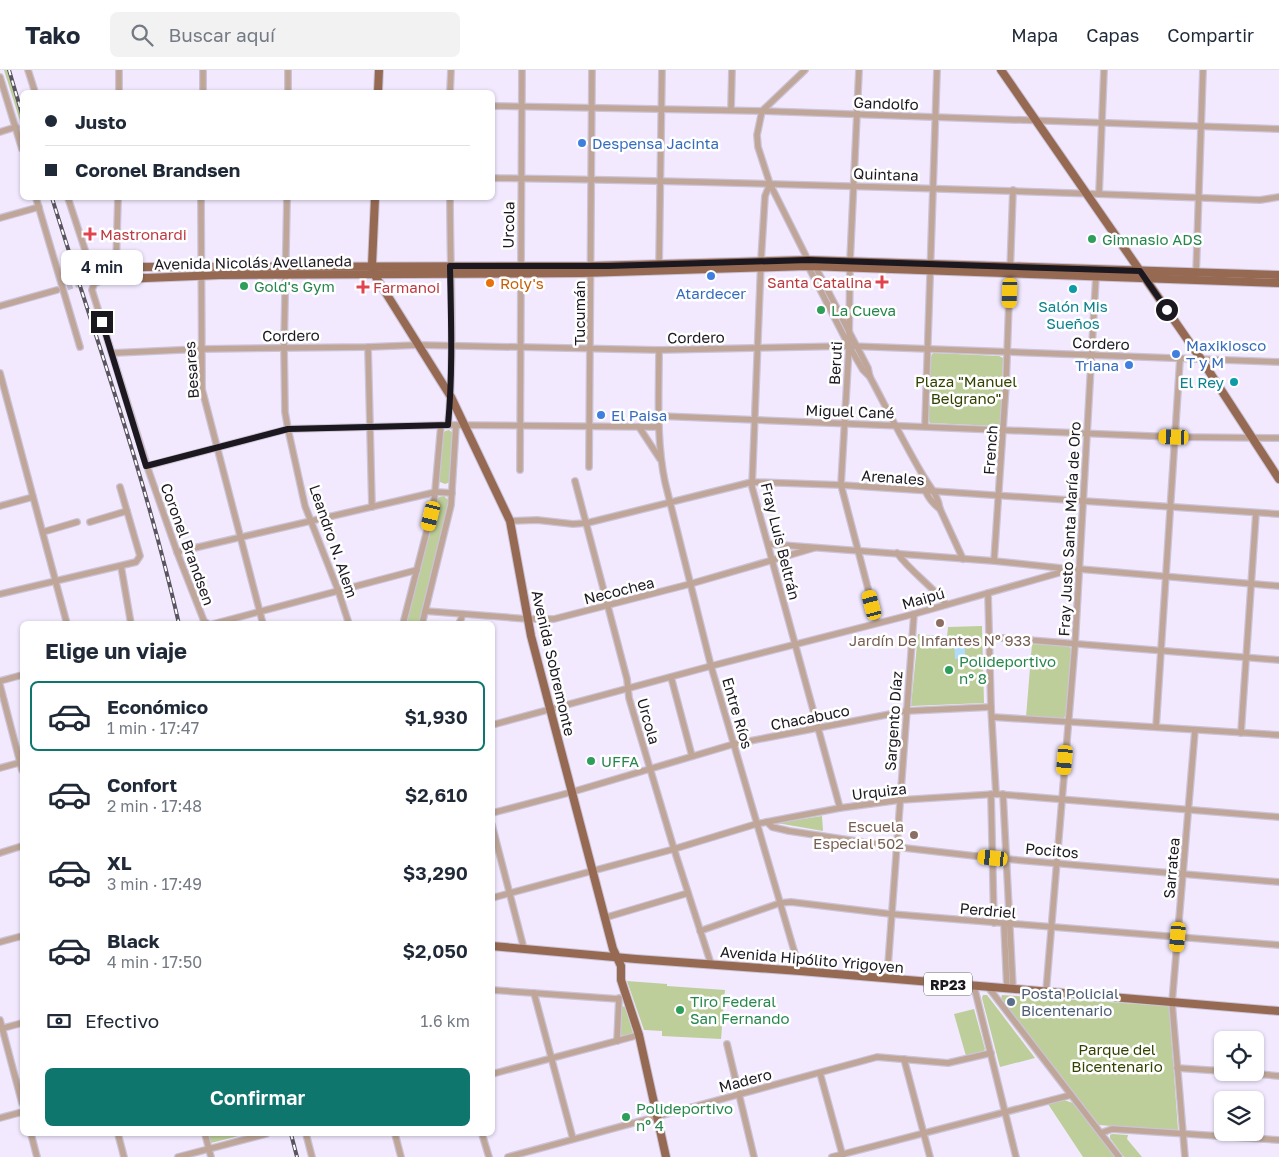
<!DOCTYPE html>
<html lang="es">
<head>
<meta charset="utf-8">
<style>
	:root { --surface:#fff; --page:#f2f2f3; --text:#1f2937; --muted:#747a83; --line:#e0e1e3; --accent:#0f766e }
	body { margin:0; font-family:"Golos Text",sans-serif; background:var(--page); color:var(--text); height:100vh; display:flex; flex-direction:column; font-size:19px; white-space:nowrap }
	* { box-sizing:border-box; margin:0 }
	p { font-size:16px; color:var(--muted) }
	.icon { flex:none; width:28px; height:28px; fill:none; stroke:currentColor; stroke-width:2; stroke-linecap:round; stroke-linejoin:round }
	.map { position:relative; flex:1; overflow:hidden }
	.details { position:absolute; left:20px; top:551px; width:475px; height:515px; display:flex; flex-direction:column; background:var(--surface); border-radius:8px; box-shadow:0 1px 4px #0004 }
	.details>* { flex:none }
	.top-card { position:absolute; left:20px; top:20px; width:475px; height:110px; border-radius:8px; box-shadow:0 1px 4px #0004; display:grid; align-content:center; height:110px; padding:0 25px; background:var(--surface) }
	.buttons { position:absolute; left:1214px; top:961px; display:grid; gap:10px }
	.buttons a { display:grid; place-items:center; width:50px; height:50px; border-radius:8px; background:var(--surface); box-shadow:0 1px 4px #0004; font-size:25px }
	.end { position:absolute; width:22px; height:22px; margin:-11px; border:6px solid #1c1820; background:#fff; box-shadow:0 0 0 2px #fff }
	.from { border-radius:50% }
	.bubble { position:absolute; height:35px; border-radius:8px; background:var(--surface); box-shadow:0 1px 4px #0004; font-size:16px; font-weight:600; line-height:35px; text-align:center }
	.car { position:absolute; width:15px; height:30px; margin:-15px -8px; border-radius:6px; box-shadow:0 0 4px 1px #0007; background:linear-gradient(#f5c518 24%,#345 0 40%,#f5c518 0 76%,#345 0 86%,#f5c518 0) }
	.top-card b { display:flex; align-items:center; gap:18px; height:48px; font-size:19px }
	.top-card b+b { border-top:1px solid var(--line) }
	.top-card i { width:12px; height:12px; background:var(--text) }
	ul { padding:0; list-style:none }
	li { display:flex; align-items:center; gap:15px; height:70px; margin:0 10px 8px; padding:0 15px; border:2px solid transparent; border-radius:8px }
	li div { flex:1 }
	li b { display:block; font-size:19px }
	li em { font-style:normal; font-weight:600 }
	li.on { border-color:var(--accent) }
	li>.icon { width:45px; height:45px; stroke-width:1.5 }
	h2 { padding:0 25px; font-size:22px; line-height:60px }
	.pay { display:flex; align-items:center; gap:12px; height:55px; padding:0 25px; font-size:19px }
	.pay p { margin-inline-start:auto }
	.action { display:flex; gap:10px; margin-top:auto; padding:10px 25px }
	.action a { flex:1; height:58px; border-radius:8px; background:var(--accent); color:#fff; font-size:20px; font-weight:600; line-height:58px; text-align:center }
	header { display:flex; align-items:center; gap:30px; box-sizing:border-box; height:70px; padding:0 25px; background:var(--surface); border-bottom:1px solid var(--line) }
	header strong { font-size:24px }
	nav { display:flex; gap:28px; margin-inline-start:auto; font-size:18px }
	.search { width:350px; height:45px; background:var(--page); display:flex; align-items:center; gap:12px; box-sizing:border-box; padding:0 18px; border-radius:8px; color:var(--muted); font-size:19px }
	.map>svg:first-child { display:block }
	.green { fill:#bdce9a }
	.water { fill:#afdcfa }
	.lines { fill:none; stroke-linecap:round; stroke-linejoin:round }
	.minor-tunnel { stroke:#c7bfd2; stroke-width:5.5; stroke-dasharray:5.5 3; stroke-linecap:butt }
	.minor-casing { stroke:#cbc3d7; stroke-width:8 }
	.major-casing { stroke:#cbc3d7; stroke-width:10 }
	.minor { stroke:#bfa699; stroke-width:5.5 }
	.major { stroke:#966a52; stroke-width:8 }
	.rail-casing { stroke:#595460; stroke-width:4 }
	.rail { stroke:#fff; stroke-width:2; stroke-dasharray:5.5; stroke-linecap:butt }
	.route { stroke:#1c1820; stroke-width:6 }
	.shop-dot { fill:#3f7fe0; stroke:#fff; stroke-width:2 }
	.health-dot { fill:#e0444e; stroke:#fff; stroke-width:2 }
	.leisure-dot { fill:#2e9e5b; stroke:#fff; stroke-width:2 }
	.food-dot { fill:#e8710a; stroke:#fff; stroke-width:2 }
	.culture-dot { fill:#0f9aa8; stroke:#fff; stroke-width:2 }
	.education-dot { fill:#8d6e63; stroke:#fff; stroke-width:2 }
	.service-dot { fill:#5c6f8a; stroke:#fff; stroke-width:2 }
	.labels { text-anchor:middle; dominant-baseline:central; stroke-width:5; stroke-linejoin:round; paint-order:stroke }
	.shield { fill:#fff; stroke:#605d63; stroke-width:1 }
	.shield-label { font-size:14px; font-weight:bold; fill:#1c1820 }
	.street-label { font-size:15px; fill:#1c1820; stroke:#fff }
	.shop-label { font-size:15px; fill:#366cbe; stroke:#fff; text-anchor:start }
	.health-label { font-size:15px; fill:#be3a42; stroke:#fff; text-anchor:start }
	.leisure-label { font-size:15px; fill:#27864d; stroke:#fff; text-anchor:start }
	.food-label { font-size:15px; fill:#c56008; stroke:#fff; text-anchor:start }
	.culture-label { font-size:15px; fill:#0d838f; stroke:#fff }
	.park-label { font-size:15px; fill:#324100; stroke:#fff }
	.education-label { font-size:15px; fill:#785e54; stroke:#fff }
	.service-label { font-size:15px; fill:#4e5e75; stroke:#fff; text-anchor:start }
</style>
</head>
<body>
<header>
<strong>Tako</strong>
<div class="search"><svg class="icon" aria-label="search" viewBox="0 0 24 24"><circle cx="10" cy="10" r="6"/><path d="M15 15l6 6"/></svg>Buscar aquí</div>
<nav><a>Mapa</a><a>Capas</a><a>Compartir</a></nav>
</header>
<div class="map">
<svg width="1279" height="1087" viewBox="0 0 1279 1087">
	<rect width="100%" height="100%" fill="#f2e9ff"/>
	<g class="green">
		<path d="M4,0H7L22,48V57Z"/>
		<path d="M934,283L999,286L1003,288L1001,352L1000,355L996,356L930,353L928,349L931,287L932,284Z"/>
		<path d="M449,360L453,363L450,412L445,414L440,412L439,409L443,364L445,361Z"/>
		<path d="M444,426L448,430V435L419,554H405L437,431L439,427Z"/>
		<path d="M982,556L984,633L911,636L918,564L947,567L948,557Z"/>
		<path d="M1032,574L1069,576L1071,579L1066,645L1063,649L1026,647Z"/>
		<path d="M822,746L823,761L777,753Z"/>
		<path d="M627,911L667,914V916L725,920L721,969L662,966V961L644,960Z"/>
		<path d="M983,925H987L1035,988L1000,997L982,928Z"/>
		<path d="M1002,925L1169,936L1178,1059L1174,1061L1099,1055L1001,929Z"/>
		<path d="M622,936L625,937L633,963L632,965L620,966Z"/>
		<path d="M974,939L985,979L983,982L966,986L954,944Z"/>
		<path d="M1064,1030L1073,1033L1115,1087H1083L1048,1034Z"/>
		<path d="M207,1064H246L211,1073Z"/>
		<path d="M1112,1064L1128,1065L1127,1069L1142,1087H1124L1110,1068V1065Z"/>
	</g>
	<path class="water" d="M954,568H965V589H955Z"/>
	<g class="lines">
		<path class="minor-tunnel" d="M59,220L82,213"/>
		<g class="minor-casing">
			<g id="minor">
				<path d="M28,0L35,22"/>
				<path d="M119,0V22"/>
				<path d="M288,0V22"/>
				<path d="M805,0L762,41L757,65L758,77L770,114L808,190L815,196L868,298L870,307"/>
				<path d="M859,0L850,192L849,276L841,415L877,553"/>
				<path d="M0,7L22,79"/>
				<path d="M203,22V0"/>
				<path d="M450,22L451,0"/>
				<path d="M492,36L762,41L1279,59"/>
				<path d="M731,40L732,0"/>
				<path d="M0,62L16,57"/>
				<path d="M492,108C748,112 1004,120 1260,130L1279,127"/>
				<path d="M770,114L765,126L761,191L752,417L840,738"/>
				<path d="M1099,124L1104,0"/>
				<path d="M36,128L80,277"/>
				<path d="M68,128L88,189L95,193L122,196"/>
				<path d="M201,128L202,319L263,554"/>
				<path d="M287,128L284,277L285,342L288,359L305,436L338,520L349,554"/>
				<path d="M0,148L39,137"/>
				<path d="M807,194L849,276L863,300L870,307C887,339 903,371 921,402C928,415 938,424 940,439L963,489"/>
				<path d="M116,196L118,128"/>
				<path d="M659,198L662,0"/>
				<path d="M1196,205L1203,0"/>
				<path d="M100,211L94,214L92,220L147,396L177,482L204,551L208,554"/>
				<path d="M0,236L57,220"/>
				<path d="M368,277L372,437"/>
				<path d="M659,280C659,324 656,369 665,412L711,596L800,901"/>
				<path d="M113,283L201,279L368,277L418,275L659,280L849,276L1279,292"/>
				<path d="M0,303L67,554"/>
				<path d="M659,346L1174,367L1279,368"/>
				<path d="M448,355C455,280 450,203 450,128"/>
				<path d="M925,356L937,0"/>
				<path d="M639,357L660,389"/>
				<path d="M147,396L288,359L448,355L659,357"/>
				<path d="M589,397L592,0"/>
				<path d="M520,400L522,0"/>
				<path d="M922,405C922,418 929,431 940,439"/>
				<path d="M575,411L627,609L629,628L674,779L711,894"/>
				<path d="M0,436L33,427"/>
				<path d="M510,451L537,450L573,454L587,453L752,412L841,415L1279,444"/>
				<path d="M90,452L127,441"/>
				<path d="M43,462L77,452"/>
				<path d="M768,474L994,491L1070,499"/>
				<path d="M177,482L436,422L452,423"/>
				<path d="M897,483C911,502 931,515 946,534"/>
				<path d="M994,491L1006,314L1013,120"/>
				<path d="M121,496L131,554"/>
				<path d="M988,523L991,637L996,724"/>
				<path d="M0,524L136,492L140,486L120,417"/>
				<path d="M425,541L528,549H554L690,514L814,478"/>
				<path d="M213,554L417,500"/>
				<path d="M403,554L434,433L441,355"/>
				<path d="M422,554L451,435L456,355"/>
				<path d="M459,554L463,544"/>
				<path d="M990,567L1279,590"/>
				<path d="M671,607L692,686"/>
				<path d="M0,611L22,605"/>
				<path d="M0,615L22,700"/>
				<path d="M992,647L1279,665"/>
				<path d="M492,655L711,596L914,544L1062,502L1079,499L1279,516"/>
				<path d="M1156,657L1180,289"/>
				<path d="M1241,663L1256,443"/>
				<path d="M0,698L22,692"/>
				<path d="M991,724L994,853"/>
				<path d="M1003,724L1013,919"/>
				<path d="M492,743L572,722L734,674L906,641L991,637"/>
				<path d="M767,752L772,757L789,761L896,777L993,788L1279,812"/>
				<path d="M492,755L524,879"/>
				<path d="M0,783L22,776"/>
				<path d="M492,828L674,779L756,754L840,738L900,730L996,724L1279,747"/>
				<path d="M604,848L688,823"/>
				<path d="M1004,854L1007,919"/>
				<path d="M700,861L780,833L791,832L891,844L1279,875"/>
				<path d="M0,872L22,866"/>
				<path d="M887,909L914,544"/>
				<path d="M974,916L1016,1087"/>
				<path d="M988,917L1119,1087"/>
				<path d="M492,920L618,929"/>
				<path d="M1046,922L1075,574L1096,206"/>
				<path d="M534,923L573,1069"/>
				<path d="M0,950L22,1033"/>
				<path d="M0,959L22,953"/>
				<path d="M617,971L619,928"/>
				<path d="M727,974L754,1087"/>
				<path d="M904,989L930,1087"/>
				<path d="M1177,998L1222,1001"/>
				<path d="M1236,1002L1279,1006"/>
				<path d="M820,1003L843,1087"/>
				<path d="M492,1004L639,965"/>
				<path d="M0,1048L22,1042"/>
				<path d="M1101,1063L1112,1059L1279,1070"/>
				<path d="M31,1064L37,1087"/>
				<path d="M118,1064L124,1087"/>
				<path d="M205,1064L211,1087"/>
				<path d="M306,1064L312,1087"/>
				<path d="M395,1064L401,1087"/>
				<path d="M482,1064L489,1087"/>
				<path d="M178,1087L266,1064"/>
				<path d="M508,1087L877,987L948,993L991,983"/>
				<path d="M832,1087L1071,1025"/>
				<path d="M1185,1087L1172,933L1195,660"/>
			</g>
		</g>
		<g class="major-casing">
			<g id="major">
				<path d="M1001,0L1201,289L1279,409"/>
				<path d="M378,22L379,0"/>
				<path d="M375,128L372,195L374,204L451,327L510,451L531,566L613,879L621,896V910L639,965L666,1087"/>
				<path d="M89,210L118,198L127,197L591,196L808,190L1279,205"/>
				<path d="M96,210L220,205L582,203L807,196L1279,213"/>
				<path d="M492,876L636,889L800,901L1279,941"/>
			</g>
		</g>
		<use href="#minor" class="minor"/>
		<use href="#major" class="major"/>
		<g class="rail-casing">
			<g id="rail">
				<path d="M9,0L22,44"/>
				<path d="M52,128C96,269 146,409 179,554"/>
				<path d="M291,1064L297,1087"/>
			</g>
		</g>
		<use href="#rail" class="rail"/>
	</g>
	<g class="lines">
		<path class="route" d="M102,252L146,396L288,359L448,355C453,302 451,249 450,196H608L808,190L1140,201L1167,240"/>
	</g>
	<g class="shop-dot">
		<circle cx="582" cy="73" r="5"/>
		<circle cx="711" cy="206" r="5"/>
		<circle cx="1176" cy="284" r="5"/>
		<circle cx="1129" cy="295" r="5"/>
		<circle cx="601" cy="345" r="5"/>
	</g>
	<g class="health-dot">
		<path d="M87.5 156.5h5v5h5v5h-5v5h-5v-5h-5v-5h5z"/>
		<path d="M879.5 204.5h5v5h5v5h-5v5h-5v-5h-5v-5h5z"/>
		<path d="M360.5 209.5h5v5h5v5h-5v5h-5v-5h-5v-5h5z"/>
	</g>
	<g class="leisure-dot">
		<circle cx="1092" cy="169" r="5"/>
		<circle cx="244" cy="216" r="5"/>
		<circle cx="821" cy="240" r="5"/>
		<circle cx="949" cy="600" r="5"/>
		<circle cx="591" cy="691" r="5"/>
		<circle cx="680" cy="940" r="5"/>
		<circle cx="626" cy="1047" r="5"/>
	</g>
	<circle class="food-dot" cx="490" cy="213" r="5"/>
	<g class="culture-dot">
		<circle cx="1073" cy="219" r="5"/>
		<circle cx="1234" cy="312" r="5"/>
	</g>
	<g class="education-dot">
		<circle cx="940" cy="553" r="5"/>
		<circle cx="914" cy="765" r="5"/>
	</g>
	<circle class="service-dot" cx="1011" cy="932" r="5"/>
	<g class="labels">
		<rect class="shield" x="924" y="902.5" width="48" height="23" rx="4"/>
		<g class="shield-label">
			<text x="948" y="914">RP23</text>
		</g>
		<g class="street-label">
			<text transform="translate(886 33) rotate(2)">Gandolfo</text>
			<text transform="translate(886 104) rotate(2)">Quintana</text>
			<text transform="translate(508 155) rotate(-89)">Urcola</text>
			<text transform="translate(253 192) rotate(-1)">Avenida Nicolás Avellaneda</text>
			<text transform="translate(579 243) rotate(-90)">Tucumán</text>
			<text transform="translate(291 265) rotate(-1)">Cordero</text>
			<text transform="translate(696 267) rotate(-1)">Cordero</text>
			<text transform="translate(1101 273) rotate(2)">Cordero</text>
			<text transform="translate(835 293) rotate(-87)">Beruti</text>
			<text transform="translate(191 300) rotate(-94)">Besares</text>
			<text transform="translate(850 341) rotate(2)">Miguel Cané</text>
			<text transform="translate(990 380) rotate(-86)">French</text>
			<text transform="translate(893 407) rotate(4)">Arenales</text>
			<text transform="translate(1069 459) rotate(-87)">Fray Justo Santa María de Oro</text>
			<text transform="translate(334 471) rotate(71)">Leandro N. Alem</text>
			<text transform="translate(781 471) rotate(76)">Fray Luis Beltrán</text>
			<text transform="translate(188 474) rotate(70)">Coronel Brandsen</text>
			<text transform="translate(619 520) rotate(-14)">Necochea</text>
			<text transform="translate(923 528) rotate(-16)">Maipú</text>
			<text transform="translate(554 593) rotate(77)">Avenida Sobremonte</text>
			<text transform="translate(738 643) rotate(74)">Entre Ríos</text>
			<text transform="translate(810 647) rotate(-11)">Chacabuco</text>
			<text transform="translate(649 651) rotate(74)">Urcola</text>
			<text transform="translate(893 651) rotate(-86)">Sargento Díaz</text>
			<text transform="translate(879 721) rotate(-7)">Urquiza</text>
			<text transform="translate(1052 780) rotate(5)">Pocitos</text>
			<text transform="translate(1171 798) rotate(-85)">Sarratea</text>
			<text transform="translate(988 840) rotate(5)">Perdriel</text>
			<text transform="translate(812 889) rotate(5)">Avenida Hipólito Yrigoyen</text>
			<text transform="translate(745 1010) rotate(-15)">Madero</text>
		</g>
		<g class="shop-label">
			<text x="592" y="73">Despensa Jacinta</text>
			<text x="711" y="223" text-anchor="middle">Atardecer</text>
			<text x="1186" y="275">Maxikiosco<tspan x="1186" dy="17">T y M</tspan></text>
			<text x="1119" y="295" text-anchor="end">Triana</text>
			<text x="611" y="345">El Paisa</text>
		</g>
		<g class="health-label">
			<text x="100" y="164">Mastronardi</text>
			<text x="872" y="212" text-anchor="end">Santa Catalina</text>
			<text x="373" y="217">Farmanoi</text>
		</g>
		<g class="leisure-label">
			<text x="1102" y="169">Gimnasio ADS</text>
			<text x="254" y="216">Gold's Gym</text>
			<text x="831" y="240">La Cueva</text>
			<text x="959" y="591">Polideportivo<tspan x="959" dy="17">n° 8</tspan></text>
			<text x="601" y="691">UFFA</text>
			<text x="690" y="931">Tiro Federal<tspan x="690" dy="17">San Fernando</tspan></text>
			<text x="636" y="1038">Polideportivo<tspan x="636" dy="17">nº 4</tspan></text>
		</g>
		<g class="food-label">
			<text x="500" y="213">Roly's</text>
		</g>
		<g class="culture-label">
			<text x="1073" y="236">Salón Mis<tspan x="1073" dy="17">Sueños</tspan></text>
			<text x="1224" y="312" text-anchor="end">El Rey</text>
		</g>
		<g class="park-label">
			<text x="966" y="311">Plaza "Manuel<tspan x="966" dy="17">Belgrano"</tspan></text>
			<text x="1117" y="979">Parque del<tspan x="1117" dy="17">Bicentenario</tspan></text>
		</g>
		<g class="education-label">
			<text x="940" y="570">Jardín De Infantes Nº 933</text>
			<text x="904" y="756" text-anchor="end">Escuela<tspan x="904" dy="17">Especial 502</tspan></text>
		</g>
		<g class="service-label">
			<text x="1021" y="923">Posta Policial<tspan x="1021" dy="17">Bicentenario</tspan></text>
		</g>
	</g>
</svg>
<div class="buttons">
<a><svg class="icon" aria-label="locate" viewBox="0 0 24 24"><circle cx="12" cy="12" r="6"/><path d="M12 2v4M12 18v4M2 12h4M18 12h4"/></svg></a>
<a><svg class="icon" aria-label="layers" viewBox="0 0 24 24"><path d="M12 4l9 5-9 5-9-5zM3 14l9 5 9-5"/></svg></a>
</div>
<i class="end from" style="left:1167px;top:240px"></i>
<i class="end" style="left:102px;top:252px"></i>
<div class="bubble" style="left:61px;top:180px;width:82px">4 min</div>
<i class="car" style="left:1010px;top:223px;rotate:182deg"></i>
<i class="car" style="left:1174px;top:367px;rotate:272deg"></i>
<i class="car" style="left:431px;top:446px;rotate:194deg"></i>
<i class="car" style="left:872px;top:535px;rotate:345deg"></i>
<i class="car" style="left:1065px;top:690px;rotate:185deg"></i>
<i class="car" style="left:993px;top:788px;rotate:276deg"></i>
<i class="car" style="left:1178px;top:867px;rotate:185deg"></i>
<div class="top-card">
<b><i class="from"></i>Justo</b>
<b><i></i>Coronel Brandsen</b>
</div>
<section class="details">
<h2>Elige un viaje</h2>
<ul>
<li class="on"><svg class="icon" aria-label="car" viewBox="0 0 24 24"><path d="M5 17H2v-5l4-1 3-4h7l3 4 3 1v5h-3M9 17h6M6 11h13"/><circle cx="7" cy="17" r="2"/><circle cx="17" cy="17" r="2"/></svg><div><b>Económico</b><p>1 min · 17:47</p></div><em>$1,930</em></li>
<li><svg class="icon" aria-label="car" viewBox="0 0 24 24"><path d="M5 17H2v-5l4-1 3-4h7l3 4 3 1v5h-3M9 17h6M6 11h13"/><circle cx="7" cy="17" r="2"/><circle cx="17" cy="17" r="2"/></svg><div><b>Confort</b><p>2 min · 17:48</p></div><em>$2,610</em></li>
<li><svg class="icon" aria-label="car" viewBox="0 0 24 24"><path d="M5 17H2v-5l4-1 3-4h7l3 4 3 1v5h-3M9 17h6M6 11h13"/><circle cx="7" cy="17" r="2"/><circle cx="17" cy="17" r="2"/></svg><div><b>XL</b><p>3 min · 17:49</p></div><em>$3,290</em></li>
<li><svg class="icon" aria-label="car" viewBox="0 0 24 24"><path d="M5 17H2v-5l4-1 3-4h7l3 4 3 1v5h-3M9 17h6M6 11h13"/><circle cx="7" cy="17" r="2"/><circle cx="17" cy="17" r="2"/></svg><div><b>Black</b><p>4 min · 17:50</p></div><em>$2,050</em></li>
</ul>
<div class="pay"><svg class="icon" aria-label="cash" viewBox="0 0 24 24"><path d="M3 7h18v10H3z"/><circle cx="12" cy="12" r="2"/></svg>Efectivo<p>1.6 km</p></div>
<div class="action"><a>Confirmar</a></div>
</section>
</div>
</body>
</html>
